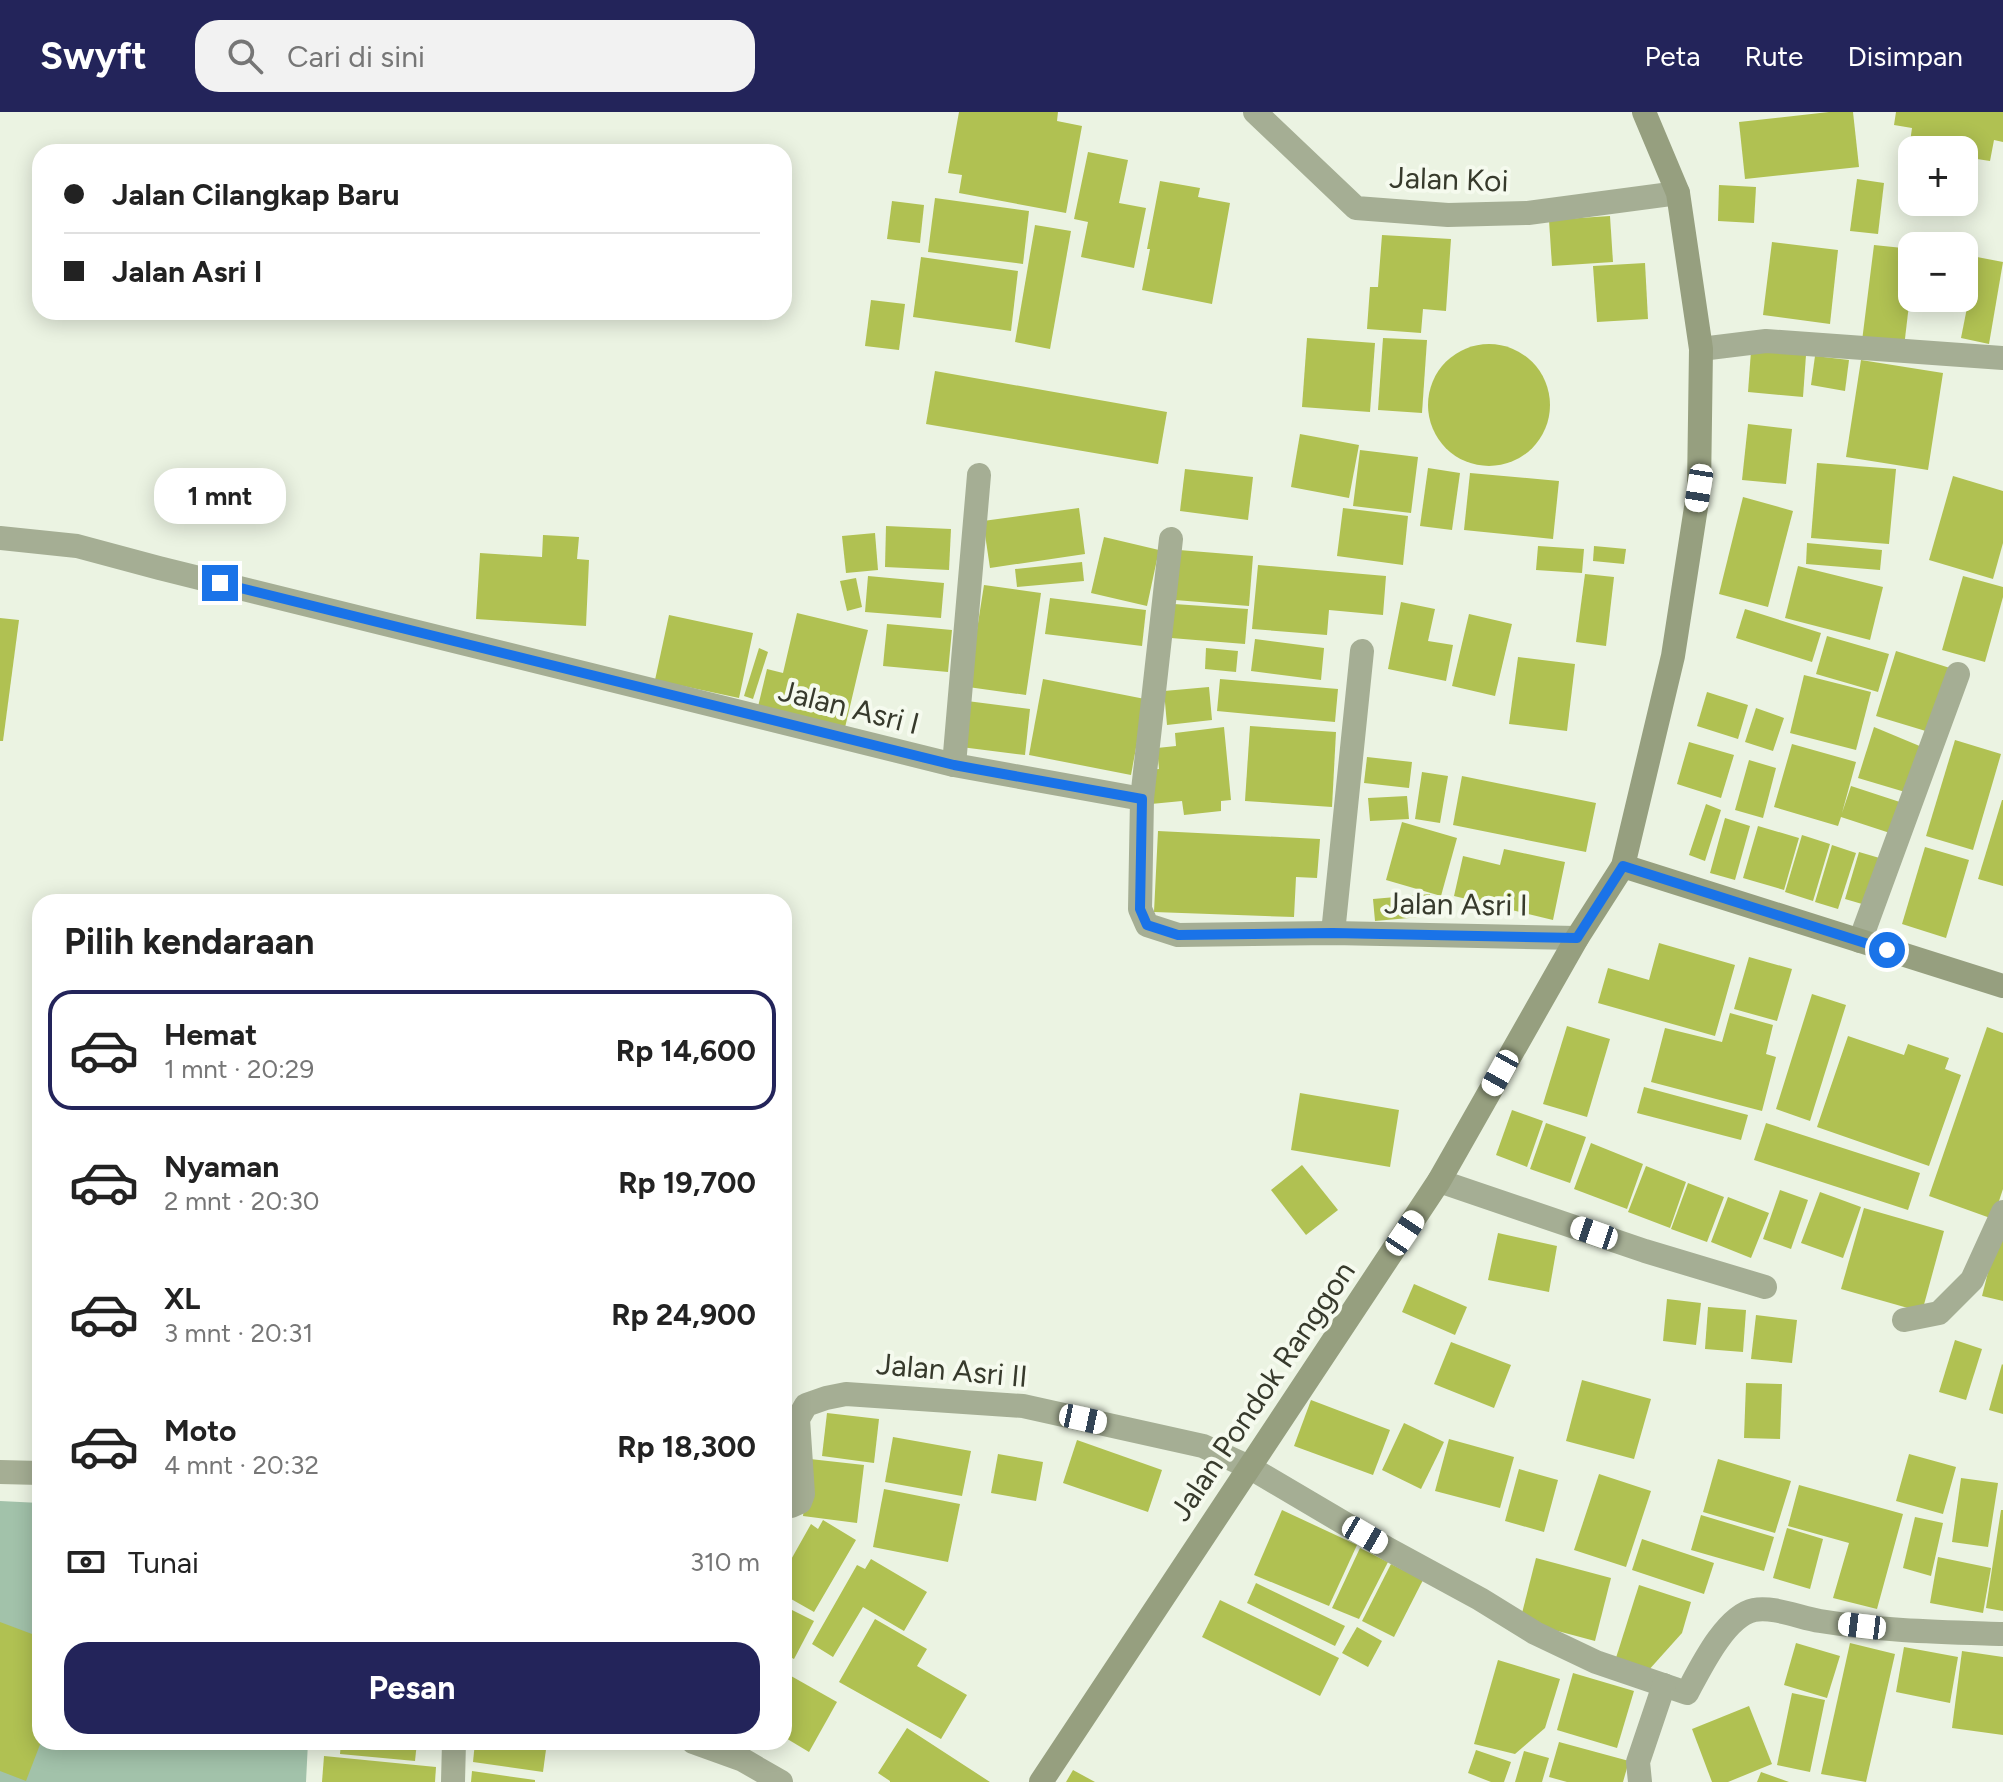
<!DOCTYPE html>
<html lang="id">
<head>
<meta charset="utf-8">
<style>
	:root { --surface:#fff; --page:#f2f2f2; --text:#222; --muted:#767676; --line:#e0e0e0; --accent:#23245a }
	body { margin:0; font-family:Figtree,sans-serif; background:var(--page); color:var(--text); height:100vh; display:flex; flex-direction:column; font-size:30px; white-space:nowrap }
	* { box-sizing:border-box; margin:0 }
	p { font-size:26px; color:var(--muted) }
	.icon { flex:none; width:44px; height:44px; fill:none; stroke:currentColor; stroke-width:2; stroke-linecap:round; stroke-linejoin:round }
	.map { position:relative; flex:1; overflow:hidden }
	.sheet { position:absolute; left:32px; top:782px; width:760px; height:856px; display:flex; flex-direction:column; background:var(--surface); border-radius:24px; box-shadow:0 4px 20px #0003 }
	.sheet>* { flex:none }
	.banner { position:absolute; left:32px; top:32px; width:760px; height:176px; border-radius:24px; box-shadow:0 4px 20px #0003; display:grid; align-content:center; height:176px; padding:0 32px; background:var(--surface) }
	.buttons { position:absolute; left:1898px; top:24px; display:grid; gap:16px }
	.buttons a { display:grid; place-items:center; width:80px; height:80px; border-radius:16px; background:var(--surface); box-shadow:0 4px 20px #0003; font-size:40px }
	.end { position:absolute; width:36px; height:36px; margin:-18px; border:10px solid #1a73e8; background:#fff; box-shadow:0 0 0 4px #fff }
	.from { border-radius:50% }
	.bubble { position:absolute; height:56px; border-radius:24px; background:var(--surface); box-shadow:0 4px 20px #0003; font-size:26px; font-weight:700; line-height:56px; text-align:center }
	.car { position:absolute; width:24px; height:48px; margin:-24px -12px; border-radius:10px; box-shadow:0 0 6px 2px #0007; background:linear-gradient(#fff 24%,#345 0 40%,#fff 0 76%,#345 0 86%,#fff 0) }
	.banner b { display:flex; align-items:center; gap:28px; height:76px; font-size:30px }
	.banner b+b { border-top:2px solid var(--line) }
	.banner i { width:20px; height:20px; background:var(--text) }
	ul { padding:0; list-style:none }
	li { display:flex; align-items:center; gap:24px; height:120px; margin:0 16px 12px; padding:0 16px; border:4px solid transparent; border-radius:24px }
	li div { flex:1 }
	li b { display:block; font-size:30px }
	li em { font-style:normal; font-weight:700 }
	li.current { border-color:var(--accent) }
	li>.icon { width:72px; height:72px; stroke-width:1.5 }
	h2 { padding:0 32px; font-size:36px; line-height:96px }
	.pay { display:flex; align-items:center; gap:20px; height:88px; padding:0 32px; font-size:30px }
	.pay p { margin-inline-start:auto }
	.action { display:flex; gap:16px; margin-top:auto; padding:16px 32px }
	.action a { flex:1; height:92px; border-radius:24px; background:var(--accent); color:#fff; font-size:32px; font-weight:700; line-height:92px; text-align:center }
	header { display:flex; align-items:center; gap:48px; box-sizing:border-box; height:112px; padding:0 40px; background:var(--accent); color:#fff }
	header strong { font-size:38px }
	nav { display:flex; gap:44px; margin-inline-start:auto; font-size:28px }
	.search { width:560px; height:72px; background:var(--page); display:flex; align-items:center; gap:20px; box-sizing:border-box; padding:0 28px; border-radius:24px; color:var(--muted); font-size:30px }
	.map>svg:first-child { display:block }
	.green { fill:#a2c2aa }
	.building { fill:#b0c152 }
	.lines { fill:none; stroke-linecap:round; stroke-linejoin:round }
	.lane { stroke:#a5ae94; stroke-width:24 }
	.street { stroke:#a5ae94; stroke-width:24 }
	.secondary { stroke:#969f7f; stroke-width:24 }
	.route { stroke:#1a73e8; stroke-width:10 }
	.labels { text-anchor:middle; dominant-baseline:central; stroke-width:8; stroke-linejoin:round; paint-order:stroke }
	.street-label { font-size:30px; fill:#373a2c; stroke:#f5faee }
</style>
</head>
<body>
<header>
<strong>Swyft</strong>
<div class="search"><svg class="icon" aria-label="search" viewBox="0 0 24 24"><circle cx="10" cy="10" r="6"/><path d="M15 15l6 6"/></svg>Cari di sini</div>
<nav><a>Peta</a><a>Rute</a><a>Disimpan</a></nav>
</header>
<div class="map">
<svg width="2003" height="1670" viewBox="0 0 2003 1670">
	<rect width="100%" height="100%" fill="#ebf3e2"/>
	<path class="green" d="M0,1389L40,1391V1630H308L306,1670H0Z"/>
	<g class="building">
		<path d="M959,0H1058L1057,9L1082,14L1066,101L959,81L962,63L948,61Z"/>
		<path d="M1829,0H1853L1859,55L1745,67L1739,10Z"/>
		<path d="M1896,0H2003V30L1994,28L1990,49L1964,45V38L1909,37L1912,16L1894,13Z"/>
		<path d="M1088,40L1128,48L1119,91L1146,96L1134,156L1081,145L1088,110L1074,107Z"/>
		<path d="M1857,67L1884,71L1878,122L1850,119Z"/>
		<path d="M1160,69L1200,76L1198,85L1230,91L1212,192L1142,178L1150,137H1147Z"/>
		<path d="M1719,73L1756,75L1754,111L1718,109Z"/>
		<path d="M935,86L1029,99L1023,152L928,140Z"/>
		<path d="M892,89L924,93L920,131L887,127Z"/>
		<path d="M1610,104L1613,150L1552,154L1549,108Z"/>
		<path d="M1035,113L1071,119L1050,237L1015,230Z"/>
		<path d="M1382,123L1451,127L1446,199L1423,197L1421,221L1367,217L1370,175H1378Z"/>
		<path d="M1772,130L1838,138L1830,212L1763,203Z"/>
		<path d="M1874,133L1912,137V167L1904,235L1862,229Z"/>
		<path d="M921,145L1018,159L1011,219L913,205Z"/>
		<path d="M1977,145L2003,150L1989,232L1961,226Z"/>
		<path d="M1645,151L1648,207L1597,210L1593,154Z"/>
		<path d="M871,188L905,192L899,238L865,234Z"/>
		<path d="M1307,226L1375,231L1370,300L1302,295Z"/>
		<path d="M1383,226L1427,228L1422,301L1378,298Z"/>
		<circle cx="1489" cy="293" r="61"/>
		<path d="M1751,239L1806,243L1803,285L1748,280Z"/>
		<path d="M1815,244L1849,248L1845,279L1811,273Z"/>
		<path d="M1861,248L1943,261L1928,358L1846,345Z"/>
		<path d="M935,259L1167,300L1158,352L926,312Z"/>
		<path d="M1748,312L1792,317L1786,372L1742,368Z"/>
		<path d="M1300,322L1359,333L1349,386L1291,375Z"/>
		<path d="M1360,338L1418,345L1411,401L1353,394Z"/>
		<path d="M1817,351L1896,357L1889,432L1811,426Z"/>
		<path d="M1428,356L1460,361L1452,418L1420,414Z"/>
		<path d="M1185,357L1253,365L1248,408L1180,399Z"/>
		<path d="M1470,361L1559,369L1553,427L1464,418Z"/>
		<path d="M1953,364L2003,379V431L1993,467L1929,448Z"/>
		<path d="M1743,385L1793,399L1768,495L1719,482Z"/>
		<path d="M1079,396L1085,442L990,456L983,409Z"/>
		<path d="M1343,396L1408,404L1403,453L1337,444Z"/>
		<path d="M886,414L951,417L949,458L885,455Z"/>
		<path d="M875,421L878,458L846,461L842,424Z"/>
		<path d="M543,423L579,425L577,447L589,448L586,514L476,507L480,441L542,445Z"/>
		<path d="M1104,425L1159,438L1147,494L1091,481Z"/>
		<path d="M1807,431L1882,438L1880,458L1806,452Z"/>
		<path d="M1538,434L1584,437L1582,461L1536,458Z"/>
		<path d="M1594,434L1626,437L1624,452L1593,449Z"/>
		<path d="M1179,438L1253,444L1249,494L1175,488Z"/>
		<path d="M1082,450L1084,469L1017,475L1015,457Z"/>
		<path d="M1258,453L1386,464L1383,503L1329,498L1327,523L1252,517Z"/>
		<path d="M1798,454L1883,475L1870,528L1785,506Z"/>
		<path d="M1585,462L1614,465L1606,534L1576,530Z"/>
		<path d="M868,464L944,471L941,506L865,500Z"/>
		<path d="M1963,464L2003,475V485L1985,550L1942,538Z"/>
		<path d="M856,466L862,495L847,499L840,469Z"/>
		<path d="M984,473L1041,481L1026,583L968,575Z"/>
		<path d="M1050,486L1146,498L1142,534L1045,522Z"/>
		<path d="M1401,490L1435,497L1428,529L1453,533L1446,569L1388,557Z"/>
		<path d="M1174,492L1248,497L1245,532L1171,526Z"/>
		<path d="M1745,497L1821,521L1812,550L1736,526Z"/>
		<path d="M797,501L868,518L843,624L756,603L767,557L783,561Z"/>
		<path d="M1469,502L1512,512L1495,584L1452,574Z"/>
		<path d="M669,503L753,521L739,586L655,568Z"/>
		<path d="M0,506L19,508L3,629H0Z"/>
		<path d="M887,512L952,518L948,560L883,554Z"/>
		<path d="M1827,524L1889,542L1878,580L1816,562Z"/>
		<path d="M1255,527L1324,536L1321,568L1251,559Z"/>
		<path d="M759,536L768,540L753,587L744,584Z"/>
		<path d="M1206,536L1238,539L1236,560L1205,557Z"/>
		<path d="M1896,539L1950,556L1929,620L1876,604Z"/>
		<path d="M1518,545L1575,552L1567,619L1509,612Z"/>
		<path d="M1804,563L1871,580L1856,638L1790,621Z"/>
		<path d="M1043,567L1145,587L1131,663L1029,643Z"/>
		<path d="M1220,567L1338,577L1335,610L1217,599Z"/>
		<path d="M1209,575L1212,608L1167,613L1164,579Z"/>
		<path d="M1707,580L1748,593L1738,627L1697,614Z"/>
		<path d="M967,589L1030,597L1025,643L961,635Z"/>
		<path d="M1756,596L1784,606L1773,639L1745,630Z"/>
		<path d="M1250,614L1336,620L1332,695L1245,689Z"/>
		<path d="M1224,615L1231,688L1221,689V699L1184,703L1182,689L1151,692L1148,658L1159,657L1157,636L1176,634L1175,621Z"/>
		<path d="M1874,615L1922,635L1905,680L1858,666Z"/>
		<path d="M1955,628L2001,642L1973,738L1926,724Z"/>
		<path d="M1689,630L1734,643L1721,686L1677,672Z"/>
		<path d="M1792,632L1856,650L1842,701L1851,674L1906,692L1896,723L1841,705L1838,714L1774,695Z"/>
		<path d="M1367,645L1412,650L1409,676L1364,671Z"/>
		<path d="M1749,648L1776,656L1763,706L1735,698Z"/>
		<path d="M1422,660L1448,664L1440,711L1415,707Z"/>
		<path d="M1462,664L1596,691L1586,740L1453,713Z"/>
		<path d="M1407,684L1409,707L1370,709L1368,686Z"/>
		<path d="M2002,688H2003V774L1978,767Z"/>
		<path d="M1706,692L1721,698L1705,749L1689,743Z"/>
		<path d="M1725,706L1750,714L1735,768L1710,761Z"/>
		<path d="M1402,710L1457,726L1441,784L1386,768Z"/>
		<path d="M1758,714L1799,726L1784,778L1743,766Z"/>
		<path d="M1158,719L1320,727L1317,766L1296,765L1294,805L1154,800Z"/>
		<path d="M1802,723L1830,732L1813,789L1785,780Z"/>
		<path d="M1832,733L1856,741L1838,797L1815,790Z"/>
		<path d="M1925,735L1969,748L1946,826L1902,812Z"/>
		<path d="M1504,737L1565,750L1553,808L1454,784L1463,744L1500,753Z"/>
		<path d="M1859,740L1883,747L1869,794L1845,787Z"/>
		<path d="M1430,782L1432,804L1375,809L1373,787Z"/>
		<path d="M1659,831L1735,853L1715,924L1598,891L1608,856L1649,868Z"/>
		<path d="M1749,845L1792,857L1777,909L1734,897Z"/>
		<path d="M1812,882L1846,893L1810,1009L1776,997Z"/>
		<path d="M1730,901L1773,913L1766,942L1776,945L1762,999L1651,970L1665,916L1722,930Z"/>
		<path d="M1567,914L1610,927L1587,1005L1543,992Z"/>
		<path d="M1987,915L2003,921V1077L1993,1107L1929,1084Z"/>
		<path d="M1848,924L1904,943L1908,932L1949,946L1945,957L1961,963L1929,1054L1817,1015Z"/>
		<path d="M1644,975L1748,1003L1741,1028L1637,1001Z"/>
		<path d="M1300,981L1399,998L1390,1055L1291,1038Z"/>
		<path d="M1512,998L1543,1009L1527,1055L1496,1043Z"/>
		<path d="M1546,1011L1586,1025L1570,1071L1530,1057Z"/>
		<path d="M1766,1011L1920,1061L1908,1098L1754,1048Z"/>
		<path d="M1591,1031L1643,1052L1627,1097L1574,1077Z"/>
		<path d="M1302,1053L1338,1098L1306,1123L1271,1078Z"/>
		<path d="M1646,1054L1686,1070L1670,1116L1628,1100Z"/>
		<path d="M1688,1071L1724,1085L1707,1130L1671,1117Z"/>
		<path d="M1780,1078L1808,1088L1791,1137L1763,1127Z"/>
		<path d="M1820,1080L1861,1095L1843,1146L1801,1131Z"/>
		<path d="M1728,1085L1769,1101L1751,1146L1711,1130Z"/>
		<path d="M1864,1096L1944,1119L1922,1200L1841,1177Z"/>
		<path d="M1999,1117L2003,1119V1189L1982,1184Z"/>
		<path d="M1498,1121L1557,1134L1549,1180L1488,1168Z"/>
		<path d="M1414,1172L1467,1195L1455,1223L1402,1200Z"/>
		<path d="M1667,1187L1701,1191L1696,1233L1663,1229Z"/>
		<path d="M1708,1195L1746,1198L1743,1240L1705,1237Z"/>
		<path d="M1756,1203L1797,1208L1792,1251L1751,1247Z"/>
		<path d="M1955,1228L1982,1237L1966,1288L1939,1280Z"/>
		<path d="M1451,1230L1511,1253L1494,1296L1434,1272Z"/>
		<path d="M2002,1252L2003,1253V1302L1989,1298Z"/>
		<path d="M1582,1268L1651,1287L1634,1347L1566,1329Z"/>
		<path d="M1746,1271L1782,1272L1780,1327L1744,1326Z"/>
		<path d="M1311,1288L1390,1318L1373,1363L1294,1334Z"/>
		<path d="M827,1301L879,1307L874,1351L822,1344Z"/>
		<path d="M1404,1311L1444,1330L1421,1377L1382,1358Z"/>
		<path d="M893,1325L971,1339L962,1384L885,1370Z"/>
		<path d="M1449,1327L1514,1345L1500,1396L1435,1379Z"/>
		<path d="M1077,1328L1162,1358L1148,1400L1063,1371Z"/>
		<path d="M998,1342L1043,1350L1036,1389L991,1381Z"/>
		<path d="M1909,1342L1956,1355L1943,1402L1896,1389Z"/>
		<path d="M794,1345L796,1386H784V1346Z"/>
		<path d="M810,1347L864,1353L857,1411L803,1404Z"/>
		<path d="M1718,1347L1791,1369L1775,1421L1703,1400Z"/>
		<path d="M1519,1357L1558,1368L1544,1420L1505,1409Z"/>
		<path d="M1599,1362L1651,1379L1626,1455L1574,1438Z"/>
		<path d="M1961,1366L1998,1371L1988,1435L1952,1430Z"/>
		<path d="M1799,1373L1903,1402L1877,1497L1833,1486L1849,1431L1788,1414Z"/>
		<path d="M884,1377L960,1392L948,1450L873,1435Z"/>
		<path d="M1282,1398L1357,1433L1329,1494L1254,1463Z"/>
		<path d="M2001,1398H2003V1499L1986,1496Z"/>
		<path d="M1701,1403L1774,1425L1764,1459L1691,1438Z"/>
		<path d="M1915,1405L1943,1411L1931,1464L1903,1456Z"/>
		<path d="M823,1408L856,1428L814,1500L784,1483V1460L811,1412L818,1417Z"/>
		<path d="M1787,1416L1823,1427L1810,1477L1773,1466Z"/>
		<path d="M1642,1427L1714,1451L1704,1482L1632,1458Z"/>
		<path d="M1360,1436L1388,1450L1359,1507L1332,1496Z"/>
		<path d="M1938,1445L1991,1456L1983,1501L1930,1491Z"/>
		<path d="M1536,1446L1611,1466L1595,1529L1520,1509Z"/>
		<path d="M871,1447L927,1480L904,1519L863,1495L833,1545L812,1532L857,1453L865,1457Z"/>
		<path d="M1391,1452L1423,1468L1394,1525L1362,1509Z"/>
		<path d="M1256,1471L1345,1514L1335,1534L1247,1491Z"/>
		<path d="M1639,1473L1691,1490L1682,1521L1647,1560L1615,1549Z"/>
		<path d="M1220,1488L1339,1546L1320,1584L1202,1525Z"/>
		<path d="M784,1494L814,1509L794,1547L784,1542Z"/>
		<path d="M875,1507L927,1537L917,1554L967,1583L941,1627L839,1570Z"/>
		<path d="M0,1510L40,1525L41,1630L26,1669L0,1659Z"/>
		<path d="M1357,1515L1382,1529L1368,1555L1342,1541Z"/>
		<path d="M1796,1531L1840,1544L1827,1586L1784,1573Z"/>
		<path d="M1850,1531L1895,1542L1866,1670L1821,1662Z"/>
		<path d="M1904,1535L1958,1545L1950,1591L1896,1580Z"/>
		<path d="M1962,1539L2003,1545V1623L1952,1616Z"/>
		<path d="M1498,1548L1560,1567L1545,1616L1515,1642L1474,1632Z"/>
		<path d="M784,1560L837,1590L809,1640L784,1625Z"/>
		<path d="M1573,1561L1634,1579L1617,1636L1557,1618Z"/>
		<path d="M1792,1581L1825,1588L1810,1660L1777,1653Z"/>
		<path d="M1749,1594L1772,1652L1728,1670H1712L1692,1617Z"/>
		<path d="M907,1616L990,1670H890V1669L878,1661Z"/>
		<path d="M341,1630H417L415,1649L340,1642Z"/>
		<path d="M475,1630H547L543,1660L473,1650Z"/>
		<path d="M1559,1630L1629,1649L1623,1670H1567L1549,1665Z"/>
		<path d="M1476,1638L1511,1650L1504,1670H1491L1468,1661Z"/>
		<path d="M1524,1639L1549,1646L1542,1670H1515Z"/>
		<path d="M324,1644L436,1655L435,1670H322Z"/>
		<path d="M1073,1658L1095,1670H1066Z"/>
		<path d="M472,1659L535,1668V1670H471Z"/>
		<path d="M1761,1660L1789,1670H1757Z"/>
	</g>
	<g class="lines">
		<path class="lane" d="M1904,1208L1939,1201L1972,1168L2003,1100"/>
		<g class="street">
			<path d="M1255,0L1356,96L1448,103L1528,101L1678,81"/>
			<path d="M1701,237L1766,229L2003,246"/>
			<path d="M0,426L77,434L159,456L954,653L1142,687L1140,797L1147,813L1178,823L1333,821L1577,826"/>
			<path d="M954,653L979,363"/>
			<path d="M1142,687L1171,427"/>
			<path d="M1333,821L1362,539"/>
			<path d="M1860,829L1958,562"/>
			<path d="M1439,1069L1645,1139L1765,1175"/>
			<path d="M0,1360L40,1361"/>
			<path d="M784,1394H791L800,1390L803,1382L798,1307L806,1293L826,1286L846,1282L1023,1294L1203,1334L1249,1355L1388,1437L1480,1487L1535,1521L1596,1550L1687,1581C1700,1557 1725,1504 1754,1498C1773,1494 1801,1506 1820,1509C1881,1519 1942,1520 2003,1522"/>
			<path d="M693,1630L743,1648L781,1670"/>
			<path d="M453,1670L454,1630"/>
			<path d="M1640,1670L1638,1650L1664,1573"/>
		</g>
		<g class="secondary">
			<path d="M1623,754L2003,874"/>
			<path d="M1041,1670L1439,1069L1577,826L1623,754L1673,544L1699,376L1701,237L1678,81L1644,0"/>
		</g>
	</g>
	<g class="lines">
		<path class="route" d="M220,471L954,653L1142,687L1140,797L1147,813L1178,823L1333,821L1577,826L1623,754L1887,838"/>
	</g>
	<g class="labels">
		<g class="street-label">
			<text transform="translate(1449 67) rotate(2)">Jalan Koi</text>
			<text transform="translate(849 595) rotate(14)">Jalan Asri I</text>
			<text transform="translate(1456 792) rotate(1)">Jalan Asri I</text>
			<text transform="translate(952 1258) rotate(5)">Jalan Asri II</text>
			<text transform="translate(1262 1279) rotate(-56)">Jalan Pondok Ranggon</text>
		</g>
	</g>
</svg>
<div class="buttons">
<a>+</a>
<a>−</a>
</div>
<i class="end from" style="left:1887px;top:838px"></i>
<i class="end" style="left:220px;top:471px"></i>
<div class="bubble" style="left:154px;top:356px;width:132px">1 mnt</div>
<i class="car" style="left:1699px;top:376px;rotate:189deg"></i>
<i class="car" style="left:1500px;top:961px;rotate:209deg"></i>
<i class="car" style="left:1405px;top:1121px;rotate:34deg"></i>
<i class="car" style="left:1594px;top:1121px;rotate:289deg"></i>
<i class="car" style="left:1083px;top:1307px;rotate:102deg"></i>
<i class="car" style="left:1365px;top:1423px;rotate:120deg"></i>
<i class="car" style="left:1862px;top:1514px;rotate:277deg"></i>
<div class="banner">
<b><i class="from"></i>Jalan Cilangkap Baru</b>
<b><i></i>Jalan Asri I</b>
</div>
<section class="sheet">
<h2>Pilih kendaraan</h2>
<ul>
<li class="current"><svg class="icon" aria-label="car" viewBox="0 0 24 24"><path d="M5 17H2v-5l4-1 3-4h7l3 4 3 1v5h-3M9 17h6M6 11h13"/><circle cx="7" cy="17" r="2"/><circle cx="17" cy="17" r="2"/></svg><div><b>Hemat</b><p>1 mnt · 20:29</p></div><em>Rp 14,600</em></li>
<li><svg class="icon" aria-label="car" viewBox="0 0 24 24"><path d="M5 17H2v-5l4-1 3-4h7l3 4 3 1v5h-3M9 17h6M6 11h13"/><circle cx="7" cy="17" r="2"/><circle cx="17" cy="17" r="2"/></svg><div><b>Nyaman</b><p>2 mnt · 20:30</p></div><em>Rp 19,700</em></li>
<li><svg class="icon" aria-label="car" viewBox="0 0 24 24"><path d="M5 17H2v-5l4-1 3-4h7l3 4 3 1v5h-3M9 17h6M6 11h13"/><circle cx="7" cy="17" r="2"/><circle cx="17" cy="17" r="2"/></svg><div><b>XL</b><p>3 mnt · 20:31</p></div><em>Rp 24,900</em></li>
<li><svg class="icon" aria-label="car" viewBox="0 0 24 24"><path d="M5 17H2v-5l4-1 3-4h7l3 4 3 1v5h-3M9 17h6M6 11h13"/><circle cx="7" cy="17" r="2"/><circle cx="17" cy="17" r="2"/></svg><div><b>Moto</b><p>4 mnt · 20:32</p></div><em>Rp 18,300</em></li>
</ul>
<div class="pay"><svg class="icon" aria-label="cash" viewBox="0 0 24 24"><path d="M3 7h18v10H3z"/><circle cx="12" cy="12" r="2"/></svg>Tunai<p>310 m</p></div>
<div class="action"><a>Pesan</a></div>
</section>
</div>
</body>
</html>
